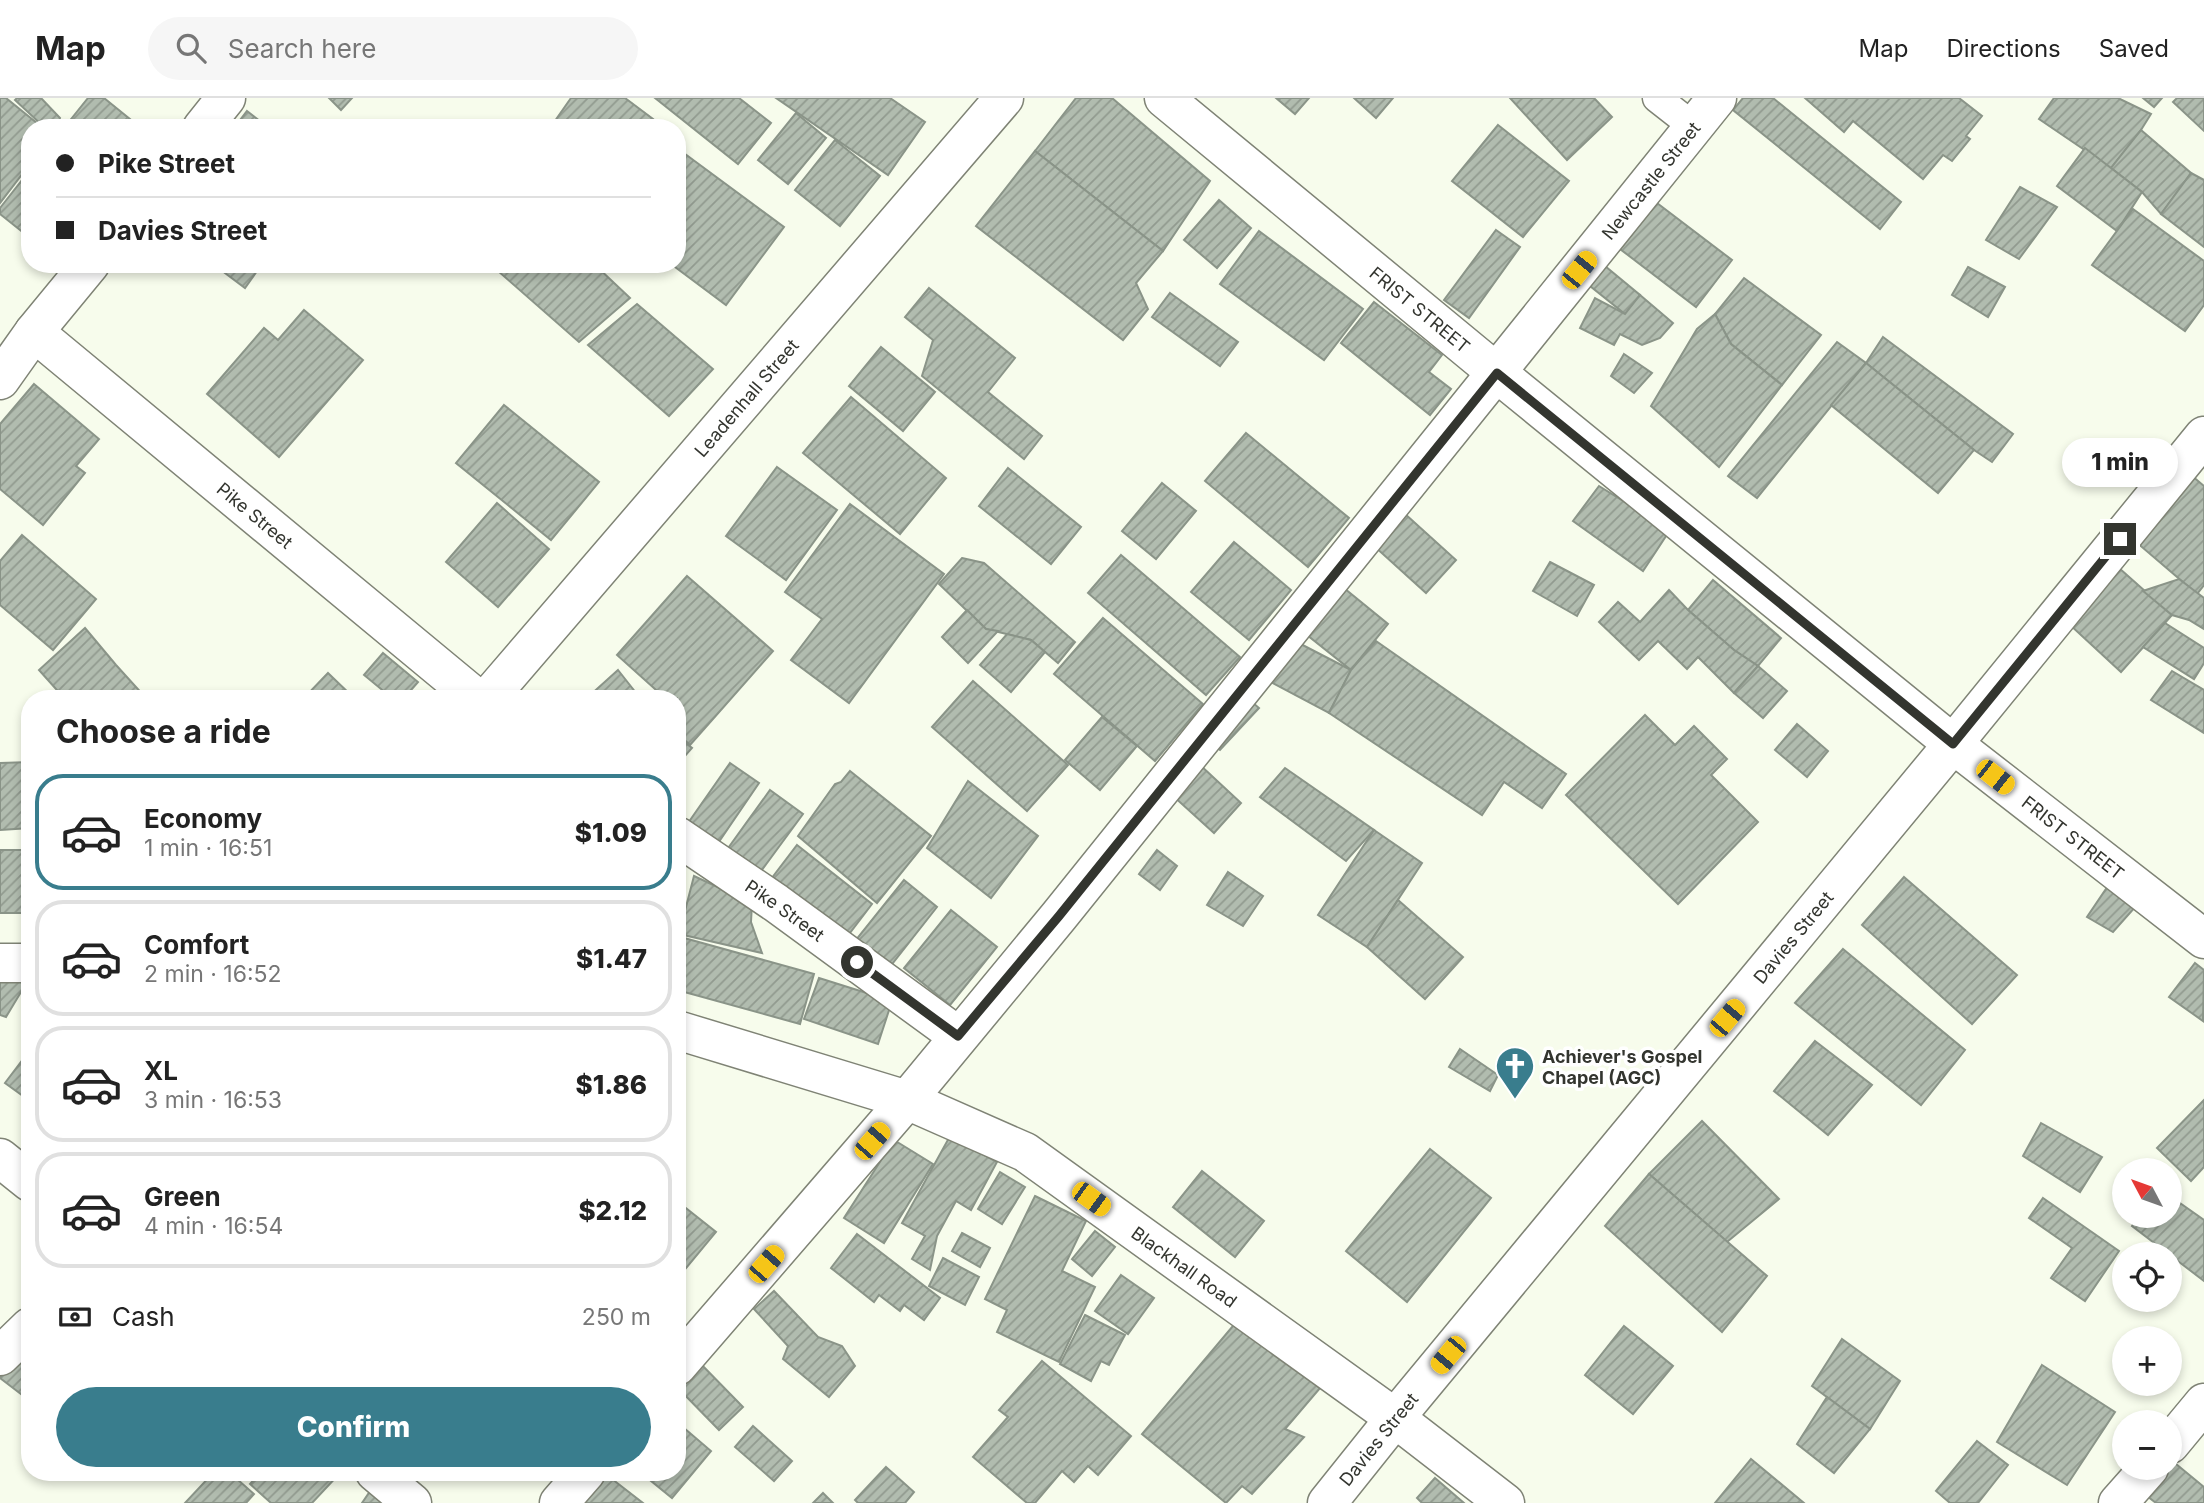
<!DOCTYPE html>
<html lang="en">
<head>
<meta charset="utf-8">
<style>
	:root { --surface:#fff; --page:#f6f6f6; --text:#222; --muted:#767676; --line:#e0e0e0; --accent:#397d8d }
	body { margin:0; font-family:Inter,sans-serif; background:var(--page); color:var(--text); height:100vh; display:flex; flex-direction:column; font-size:26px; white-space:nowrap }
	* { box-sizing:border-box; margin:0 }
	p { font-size:23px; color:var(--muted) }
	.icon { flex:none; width:38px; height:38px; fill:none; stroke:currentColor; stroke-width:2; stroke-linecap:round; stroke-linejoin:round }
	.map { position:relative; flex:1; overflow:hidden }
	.side { position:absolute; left:21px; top:592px; width:665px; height:791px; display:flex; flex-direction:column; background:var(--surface); border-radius:28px; box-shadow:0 4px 10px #0003 }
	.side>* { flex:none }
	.banner { position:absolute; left:21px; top:21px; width:665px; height:154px; border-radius:28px; box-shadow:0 4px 10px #0003; display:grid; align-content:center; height:154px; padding:0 35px; background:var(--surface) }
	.needle { width:46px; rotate:311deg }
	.controls { position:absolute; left:2112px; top:1060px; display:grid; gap:14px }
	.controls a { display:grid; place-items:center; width:70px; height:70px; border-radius:50%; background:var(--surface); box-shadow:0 4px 10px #0003; font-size:35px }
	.end { position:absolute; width:32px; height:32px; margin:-16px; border:9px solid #33352f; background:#fff; box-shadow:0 0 0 4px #fff }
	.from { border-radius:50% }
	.bubble { position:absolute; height:49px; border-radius:24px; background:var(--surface); box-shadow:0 4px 10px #0003; font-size:23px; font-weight:800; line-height:49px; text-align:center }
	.car { position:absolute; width:21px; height:42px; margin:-21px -10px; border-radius:9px; box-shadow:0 0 5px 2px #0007; background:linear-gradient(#f5c518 24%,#345 0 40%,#f5c518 0 76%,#345 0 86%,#f5c518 0) }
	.banner b { display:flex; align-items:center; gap:24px; height:66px; font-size:26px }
	.banner b+b { border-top:2px solid var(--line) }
	.banner i { width:18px; height:18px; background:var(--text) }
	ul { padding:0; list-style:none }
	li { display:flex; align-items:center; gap:21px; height:116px; margin:0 14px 10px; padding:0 21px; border:4px solid var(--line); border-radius:28px }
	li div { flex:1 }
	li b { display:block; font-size:26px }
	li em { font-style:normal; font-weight:800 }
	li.active { border-color:var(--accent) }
	li>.icon { width:63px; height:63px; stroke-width:1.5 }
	h2 { padding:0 35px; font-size:32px; line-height:84px }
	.pay { display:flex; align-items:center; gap:18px; height:77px; padding:0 35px; font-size:26px }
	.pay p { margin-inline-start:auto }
	.primary-button { display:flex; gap:14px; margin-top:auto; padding:14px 35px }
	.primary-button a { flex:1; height:80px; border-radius:42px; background:var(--accent); color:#fff; font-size:28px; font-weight:800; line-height:80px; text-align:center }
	header { display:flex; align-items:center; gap:42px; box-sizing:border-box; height:98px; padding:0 35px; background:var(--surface); border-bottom:2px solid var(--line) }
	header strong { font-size:33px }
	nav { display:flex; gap:38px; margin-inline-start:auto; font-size:24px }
	.search { width:490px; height:63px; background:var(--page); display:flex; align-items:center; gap:18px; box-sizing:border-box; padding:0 24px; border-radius:38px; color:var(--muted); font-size:26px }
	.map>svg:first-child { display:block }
	.building { fill:url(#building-hatch); stroke:#8a9488; stroke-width:2 }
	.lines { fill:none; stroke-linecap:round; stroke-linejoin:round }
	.service-casing { stroke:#7f8375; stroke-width:31 }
	.minor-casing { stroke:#7f8375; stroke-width:41 }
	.tertiary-casing { stroke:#7f8375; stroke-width:41 }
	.service { stroke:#fff; stroke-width:28 }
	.minor { stroke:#fff; stroke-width:38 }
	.tertiary { stroke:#fff; stroke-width:38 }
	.route { stroke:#33352f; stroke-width:9 }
	.labels { text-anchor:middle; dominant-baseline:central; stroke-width:7; stroke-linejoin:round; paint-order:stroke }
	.street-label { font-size:18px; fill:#33352f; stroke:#fff }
	.poi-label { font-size:18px; font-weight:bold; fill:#33352f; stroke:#fff; text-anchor:start }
</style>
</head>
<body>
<header>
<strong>Map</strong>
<div class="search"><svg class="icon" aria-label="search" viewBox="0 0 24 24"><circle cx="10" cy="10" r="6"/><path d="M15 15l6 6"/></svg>Search here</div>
<nav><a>Map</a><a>Directions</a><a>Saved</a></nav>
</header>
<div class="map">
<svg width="2204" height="1405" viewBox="0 0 2204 1405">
	<defs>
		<pattern id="building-hatch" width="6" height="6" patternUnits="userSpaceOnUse" patternTransform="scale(1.75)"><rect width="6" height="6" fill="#b1bcaf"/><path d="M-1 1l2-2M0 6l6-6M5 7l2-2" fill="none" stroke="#919a8f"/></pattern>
	</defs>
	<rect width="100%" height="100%" fill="#f7fcec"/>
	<g class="building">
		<path d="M0,0H6L43,30H30V66L0,105Z"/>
		<path d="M17,0H41L60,20L56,30H45L15,2Z"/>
		<path d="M88,0H104L141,30H64Z"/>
		<path d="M329,0H352L341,12Z"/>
		<path d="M571,0H625L653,21L647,30H550Z"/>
		<path d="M655,0H739L771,25L738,66Z"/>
		<path d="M776,0H890L925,24L888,77Z"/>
		<path d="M1076,0H1112L1210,83L1163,153L1035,53Z"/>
		<path d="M1276,0H1309L1295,16Z"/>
		<path d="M1354,0H1393L1376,20Z"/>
		<path d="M1510,0H1594L1612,19L1567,62Z"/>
		<path d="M1743,0H1773L1901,104L1880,131L1733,12Z"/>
		<path d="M1805,0H1959L1982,18L1966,38L1970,41L1952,63L1943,57L1923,81L1853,23L1844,34Z"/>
		<path d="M2054,0H2118L2151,16L2141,32L2111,70L2039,21Z"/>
		<path d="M2143,0H2162L2154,9Z"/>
		<path d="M2177,0H2204V33L2173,4Z"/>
		<path d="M247,13L269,30H234Z"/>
		<path d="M796,15L826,40L788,86L758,62Z"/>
		<path d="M1498,27L1569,83L1523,139L1452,83Z"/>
		<path d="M2141,32L2191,75L2161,116L2142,94L2111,70Z"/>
		<path d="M835,42L880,78L840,128L795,92Z"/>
		<path d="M677,50L784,129L726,207L671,166H677Z"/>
		<path d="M2085,50L2142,94L2117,133L2057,88Z"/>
		<path d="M1035,53L1163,153L1136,185L1148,211L1123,242L976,128Z"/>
		<path d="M30,72V140L0,116V110Z"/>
		<path d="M2191,75L2204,82V149L2161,116Z"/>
		<path d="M2020,89L2057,109L2019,161L1986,142Z"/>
		<path d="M1219,102L1251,130L1217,170L1184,142Z"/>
		<path d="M1657,105L1732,162L1696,209L1620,151Z"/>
		<path d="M2133,111L2204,163V207L2185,233L2092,167Z"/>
		<path d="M1496,132L1520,149L1469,220L1444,202Z"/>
		<path d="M1259,133L1363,211L1324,262L1220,186Z"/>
		<path d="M213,166H262L245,190Z"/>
		<path d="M490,166H594L630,200L579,244Z"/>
		<path d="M1605,168L1640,197L1625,216L1590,188Z"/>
		<path d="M1968,169L2005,189L1988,219L1952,197Z"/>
		<path d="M1744,180L1821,237L1782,287L1731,246L1715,216Z"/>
		<path d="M929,190L1015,260L988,294L1042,338L1024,361L922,278L933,242L905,219Z"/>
		<path d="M1170,195L1238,244L1220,268L1152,219Z"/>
		<path d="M1640,197L1673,225L1660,240L1642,247L1620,236L1614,247L1580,230L1595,200L1625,216Z"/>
		<path d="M1374,204L1442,257L1429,274L1451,291L1430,317L1341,245Z"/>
		<path d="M637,206L713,271L669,318L588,247Z"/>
		<path d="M304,212L363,262L279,359L207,296L264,230L278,242Z"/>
		<path d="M1715,216L1731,246L1782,287L1719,369L1651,308L1697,231Z"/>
		<path d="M1883,239L2013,336L1992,364L1974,352L1866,265Z"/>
		<path d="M1837,244L1866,265L1757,400L1728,378Z"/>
		<path d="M881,249L935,294L903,333L849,288Z"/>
		<path d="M1624,256L1652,275L1634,295L1611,278Z"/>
		<path d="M1866,265L1974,352L1938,395L1831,307Z"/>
		<path d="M34,286L99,341L76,368L85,375L43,427L0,391V326Z"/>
		<path d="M851,299L946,380L900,436L803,355Z"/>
		<path d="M504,307L599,384L551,442L456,365Z"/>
		<path d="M1246,335L1349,420L1308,469L1205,383Z"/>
		<path d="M777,369L837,412L786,482L726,438Z"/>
		<path d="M1008,370L1081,429L1051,466L979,408Z"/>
		<path d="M2191,377L2204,388V487L2197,496L2136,444Z"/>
		<path d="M1162,385L1196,413L1156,461L1122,433Z"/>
		<path d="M1599,388L1670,432L1643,473L1573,423Z"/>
		<path d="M497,405L549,451L498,509L446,464Z"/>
		<path d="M850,406L944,476L849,605L791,562L822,521L785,494Z"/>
		<path d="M1404,415L1456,462L1426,495L1374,448Z"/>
		<path d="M22,437L96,501L53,552L0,507V463Z"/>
		<path d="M1234,444L1291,492L1249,542L1191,494Z"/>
		<path d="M1121,457L1240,559L1206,597L1088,495Z"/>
		<path d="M962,460L984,465L1075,544L1058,565L1031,542L986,531L939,486Z"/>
		<path d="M1550,464L1594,487L1577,518L1533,493Z"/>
		<path d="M2119,470L2172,517L2121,574L2069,526Z"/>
		<path d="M687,478L773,553L690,647L677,635V600H665L617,557Z"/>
		<path d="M2179,481L2204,500V531L2189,522L2172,517L2143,493Z"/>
		<path d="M1713,482L1781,540L1758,568L1734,552L1688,512Z"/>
		<path d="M1339,486L1388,526L1351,572L1302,533Z"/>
		<path d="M1669,492L1688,512L1734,552L1758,568L1734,595L1698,559L1687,571L1658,543L1639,562L1599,524L1618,504L1640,524Z"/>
		<path d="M967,512L986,531L998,533L968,565L942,539Z"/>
		<path d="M1103,520L1203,606L1155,663L1054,576Z"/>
		<path d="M2165,525L2204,550V565L2194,581L2143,549Z"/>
		<path d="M85,530L116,567L146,600H64L39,572Z"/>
		<path d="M1007,536L1031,542L1045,554L1011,594L980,567Z"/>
		<path d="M1291,541L1351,572L1329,615L1269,583Z"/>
		<path d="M1376,543L1566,676L1542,710L1504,684L1482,717L1329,615L1351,572Z"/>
		<path d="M383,555L418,584L404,600H392L364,577Z"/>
		<path d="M1758,568L1787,593L1763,620L1734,595Z"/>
		<path d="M618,572L640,600H587Z"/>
		<path d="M2172,573L2204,592V635L2151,602Z"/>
		<path d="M328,575L354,600H304Z"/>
		<path d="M973,583L1068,667L1027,713L932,629Z"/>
		<path d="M1245,598L1259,610L1220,652L1206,641Z"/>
		<path d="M1645,617L1675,647L1694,628L1727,661L1711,677L1758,724L1678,806L1566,697Z"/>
		<path d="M1102,619L1137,648L1100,692L1065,662Z"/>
		<path d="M1797,626L1828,653L1807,679L1775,652Z"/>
		<path d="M677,638L692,650L677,667Z"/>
		<path d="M30,664V730L0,732V665Z"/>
		<path d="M730,665L759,685L716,748L686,728Z"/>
		<path d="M1199,666L1241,705L1214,735L1172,697Z"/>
		<path d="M1285,670L1374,732L1346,763L1260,699Z"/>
		<path d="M850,673L931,738L877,805L798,738L835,686L841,684Z"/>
		<path d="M968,683L1038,738L991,800L927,750Z"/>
		<path d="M770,692L803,716L759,776L726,753Z"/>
		<path d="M1374,732L1422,765L1367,849L1318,817Z"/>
		<path d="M797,747L872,806L843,844L768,785Z"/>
		<rect x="0" y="752" width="30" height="63"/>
		<path d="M1157,752L1177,768L1160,792L1139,776Z"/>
		<path d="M1228,774L1263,798L1243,828L1207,807Z"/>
		<path d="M694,778L752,805L751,824L762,855L679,836Z"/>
		<path d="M1904,779L2017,877L1972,926L1862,827Z"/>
		<path d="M904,782L937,809L885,875L851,848Z"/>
		<path d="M2108,788L2137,807L2113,834L2087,819Z"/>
		<path d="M1398,802L1463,859L1425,901L1367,849Z"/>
		<path d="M951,812L997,849L950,907L904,870Z"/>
		<path d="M677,838L814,876L800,926L677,892Z"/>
		<path d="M1843,851L1965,952L1921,1007L1795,905Z"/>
		<path d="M2195,865L2204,872L2203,923L2169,899Z"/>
		<path d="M30,879L6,919L0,917V880Z"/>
		<path d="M819,880L892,903L878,946L804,921Z"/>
		<path d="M1815,943L1872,987L1828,1037L1774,993Z"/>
		<path d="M1460,951L1498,977L1490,993L1449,969Z"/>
		<path d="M30,952V1003L5,985Z"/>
		<path d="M2204,1002V1069L2191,1083L2157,1050Z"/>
		<path d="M1702,1023L1779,1101L1727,1144L1649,1076Z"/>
		<path d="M2041,1025L2102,1059L2080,1094L2023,1058Z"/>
		<path d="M950,1038L997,1064L971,1112L956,1103L937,1138L930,1172L912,1161L925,1138L902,1125Z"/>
		<path d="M894,1042L933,1066L884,1145L844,1120Z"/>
		<path d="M1430,1051L1491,1100L1407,1204L1346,1153Z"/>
		<path d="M1202,1073L1264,1123L1235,1159L1173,1109Z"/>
		<path d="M1000,1074L1025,1089L1002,1126L978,1111Z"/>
		<path d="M1649,1076L1767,1178L1722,1234L1605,1128Z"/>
		<path d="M1035,1098L1086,1123L1062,1173L1095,1189L1059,1264L997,1234L1007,1212L985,1201Z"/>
		<path d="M2170,1098L2204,1122V1183L2132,1128L2139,1118H2170Z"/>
		<path d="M2043,1100L2119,1153L2085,1203L2051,1180L2072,1150L2029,1120Z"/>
		<path d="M677,1103L716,1134L677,1181Z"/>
		<path d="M1095,1133L1115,1149L1092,1178L1072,1161Z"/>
		<path d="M962,1135L990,1150L980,1169L952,1153Z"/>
		<path d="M857,1136L940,1200L924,1222L904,1207L900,1213L879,1197L874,1204L831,1170Z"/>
		<path d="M943,1160L979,1179L965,1207L929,1188Z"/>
		<path d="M1121,1177L1154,1200L1128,1236L1095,1213Z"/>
		<path d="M774,1193L818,1239L842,1248L855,1268L829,1299L783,1261L788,1248L754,1211Z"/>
		<path d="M1085,1217L1125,1237L1109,1267L1101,1263L1091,1283L1060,1266Z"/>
		<path d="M1238,1222L1320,1290L1285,1331L1304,1339L1252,1396L1242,1388L1226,1405L1142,1336Z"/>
		<path d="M1624,1228L1673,1268L1633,1316L1585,1277Z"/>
		<path d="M1842,1241L1900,1283L1870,1331L1812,1288Z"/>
		<path d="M28,1243L30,1244V1303L0,1280Z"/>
		<path d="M696,1261L743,1309L719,1332L677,1289V1280Z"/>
		<path d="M1042,1263L1131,1338L1098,1377L1088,1368L1074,1384L1062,1373L1035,1405H1027L973,1359L1008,1319L999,1312Z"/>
		<path d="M2042,1267L2115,1314L2067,1387L1997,1344Z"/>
		<path d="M1827,1299L1870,1331L1834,1375L1797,1346Z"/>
		<path d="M677,1324L711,1353L672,1400L640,1374H677Z"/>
		<path d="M753,1328L792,1363L774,1383L735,1349Z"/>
		<path d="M1977,1343L2008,1367L1978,1405H1950L1936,1393Z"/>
		<path d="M1751,1361L1804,1405H1715Z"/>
		<path d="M2170,1361L2204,1389V1405H2156L2138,1391L2155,1370H2170Z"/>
		<path d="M886,1369L914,1394L905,1405H858L855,1402Z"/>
		<path d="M214,1374H229L254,1396L246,1405H185Z"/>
		<path d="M261,1374H341L312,1405H271L250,1386Z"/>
		<path d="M603,1374L643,1405H573Z"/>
		<path d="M1435,1380L1464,1405H1422L1417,1400Z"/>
		<path d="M377,1383L404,1405H362Z"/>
		<path d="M823,1395L833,1405H813Z"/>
	</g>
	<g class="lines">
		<g class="service-casing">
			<path id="service" d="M1657,0L1694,29"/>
		</g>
		<g class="minor-casing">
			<g id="minor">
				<path id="s1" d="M1164,0L1497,275L1953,646L2204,841"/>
				<path d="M202,30L226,0"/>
				<path id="s2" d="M34,234L476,600"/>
				<path d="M0,282L34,234L90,166"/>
				<path id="s3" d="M488,600L1004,0"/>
				<path id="s4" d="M677,738L776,805L958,938"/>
				<path d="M0,1060L30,1084"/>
				<path d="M0,1258L30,1229"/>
				<path id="s5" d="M677,1268L907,1002L1025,1054L1395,1320L1505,1405"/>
				<path d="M2170,1346L2204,1305"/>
				<path d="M375,1374L412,1405"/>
				<path d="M559,1405L586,1374"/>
				<path id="s6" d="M1327,1405L1395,1320L1953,646L2204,338"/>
				<path d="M2118,1405L2149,1370"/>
			</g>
		</g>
		<g class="tertiary-casing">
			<g id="tertiary">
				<path d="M0,865H30"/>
				<path id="s7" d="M677,932L907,1002L1059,818L1717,0"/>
			</g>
		</g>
		<use href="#service" class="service"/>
		<use href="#minor" class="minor"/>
		<use href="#tertiary" class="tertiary"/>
	</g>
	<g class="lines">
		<path class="route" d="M857,864L958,938L1059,818L1497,275L1953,646L2120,441"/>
	</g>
	<defs>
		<g id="church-pin" transform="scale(2.0125)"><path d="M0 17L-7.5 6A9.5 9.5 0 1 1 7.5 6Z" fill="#397d8d" stroke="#fff"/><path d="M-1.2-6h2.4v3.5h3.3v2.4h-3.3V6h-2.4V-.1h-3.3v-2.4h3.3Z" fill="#fff"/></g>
	</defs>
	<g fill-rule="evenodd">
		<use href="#church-pin" x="1515" y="968"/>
	</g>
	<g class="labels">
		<g class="street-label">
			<text stroke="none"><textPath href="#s7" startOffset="1423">Newcastle Street</textPath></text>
			<text stroke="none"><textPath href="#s1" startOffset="332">FRIST STREET</textPath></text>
			<text stroke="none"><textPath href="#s3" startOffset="396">Leadenhall Street</textPath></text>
			<text stroke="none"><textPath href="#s2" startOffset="287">Pike Street</textPath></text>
			<text stroke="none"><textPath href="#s1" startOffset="1172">FRIST STREET</textPath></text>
			<text stroke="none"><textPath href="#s4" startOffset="131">Pike Street</textPath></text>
			<text stroke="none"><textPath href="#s6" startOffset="733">Davies Street</textPath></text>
			<text stroke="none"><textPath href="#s5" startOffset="677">Blackhall Road</textPath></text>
			<text stroke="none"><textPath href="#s6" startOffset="82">Davies Street</textPath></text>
		</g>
		<g class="poi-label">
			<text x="1542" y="958">Achiever's Gospel<tspan x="1542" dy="21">Chapel (AGC)</tspan></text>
		</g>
	</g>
</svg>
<div class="controls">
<a><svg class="needle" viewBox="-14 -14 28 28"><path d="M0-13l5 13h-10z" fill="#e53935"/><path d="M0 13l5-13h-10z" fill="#767676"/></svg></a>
<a><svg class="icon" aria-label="locate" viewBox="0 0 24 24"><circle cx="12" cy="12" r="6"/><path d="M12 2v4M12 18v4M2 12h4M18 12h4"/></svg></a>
<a>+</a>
<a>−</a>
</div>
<i class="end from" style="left:857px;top:864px"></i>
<i class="end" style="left:2120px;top:441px"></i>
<div class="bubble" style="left:2062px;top:340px;width:116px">1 min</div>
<i class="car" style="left:1579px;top:172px;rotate:39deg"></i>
<i class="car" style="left:1995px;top:679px;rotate:128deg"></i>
<i class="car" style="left:1727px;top:920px;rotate:40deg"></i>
<i class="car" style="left:872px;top:1043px;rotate:41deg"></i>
<i class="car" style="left:1091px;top:1101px;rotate:126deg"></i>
<i class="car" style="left:766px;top:1166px;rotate:41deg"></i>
<i class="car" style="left:1448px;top:1257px;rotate:220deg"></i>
<div class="banner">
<b><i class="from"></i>Pike Street</b>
<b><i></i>Davies Street</b>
</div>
<section class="side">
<h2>Choose a ride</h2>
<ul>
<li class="active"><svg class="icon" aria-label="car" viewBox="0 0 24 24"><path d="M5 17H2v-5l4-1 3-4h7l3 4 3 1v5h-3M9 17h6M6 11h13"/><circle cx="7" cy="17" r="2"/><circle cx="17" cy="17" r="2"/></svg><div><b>Economy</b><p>1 min · 16:51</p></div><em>$1.09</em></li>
<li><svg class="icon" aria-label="car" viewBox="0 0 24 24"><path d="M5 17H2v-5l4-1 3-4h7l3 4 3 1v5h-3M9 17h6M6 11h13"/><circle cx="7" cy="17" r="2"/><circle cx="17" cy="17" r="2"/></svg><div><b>Comfort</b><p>2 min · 16:52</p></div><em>$1.47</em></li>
<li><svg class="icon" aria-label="car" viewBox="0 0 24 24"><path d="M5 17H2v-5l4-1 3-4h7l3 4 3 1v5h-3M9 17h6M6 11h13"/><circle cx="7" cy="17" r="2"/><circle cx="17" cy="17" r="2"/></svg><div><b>XL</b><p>3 min · 16:53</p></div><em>$1.86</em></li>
<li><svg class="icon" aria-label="car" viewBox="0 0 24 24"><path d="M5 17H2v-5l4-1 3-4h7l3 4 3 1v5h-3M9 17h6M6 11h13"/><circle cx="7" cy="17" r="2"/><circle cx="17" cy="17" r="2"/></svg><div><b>Green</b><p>4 min · 16:54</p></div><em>$2.12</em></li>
</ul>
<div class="pay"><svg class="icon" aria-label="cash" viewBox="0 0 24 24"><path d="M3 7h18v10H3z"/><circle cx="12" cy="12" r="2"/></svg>Cash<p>250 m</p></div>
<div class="primary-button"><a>Confirm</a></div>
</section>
</div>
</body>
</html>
